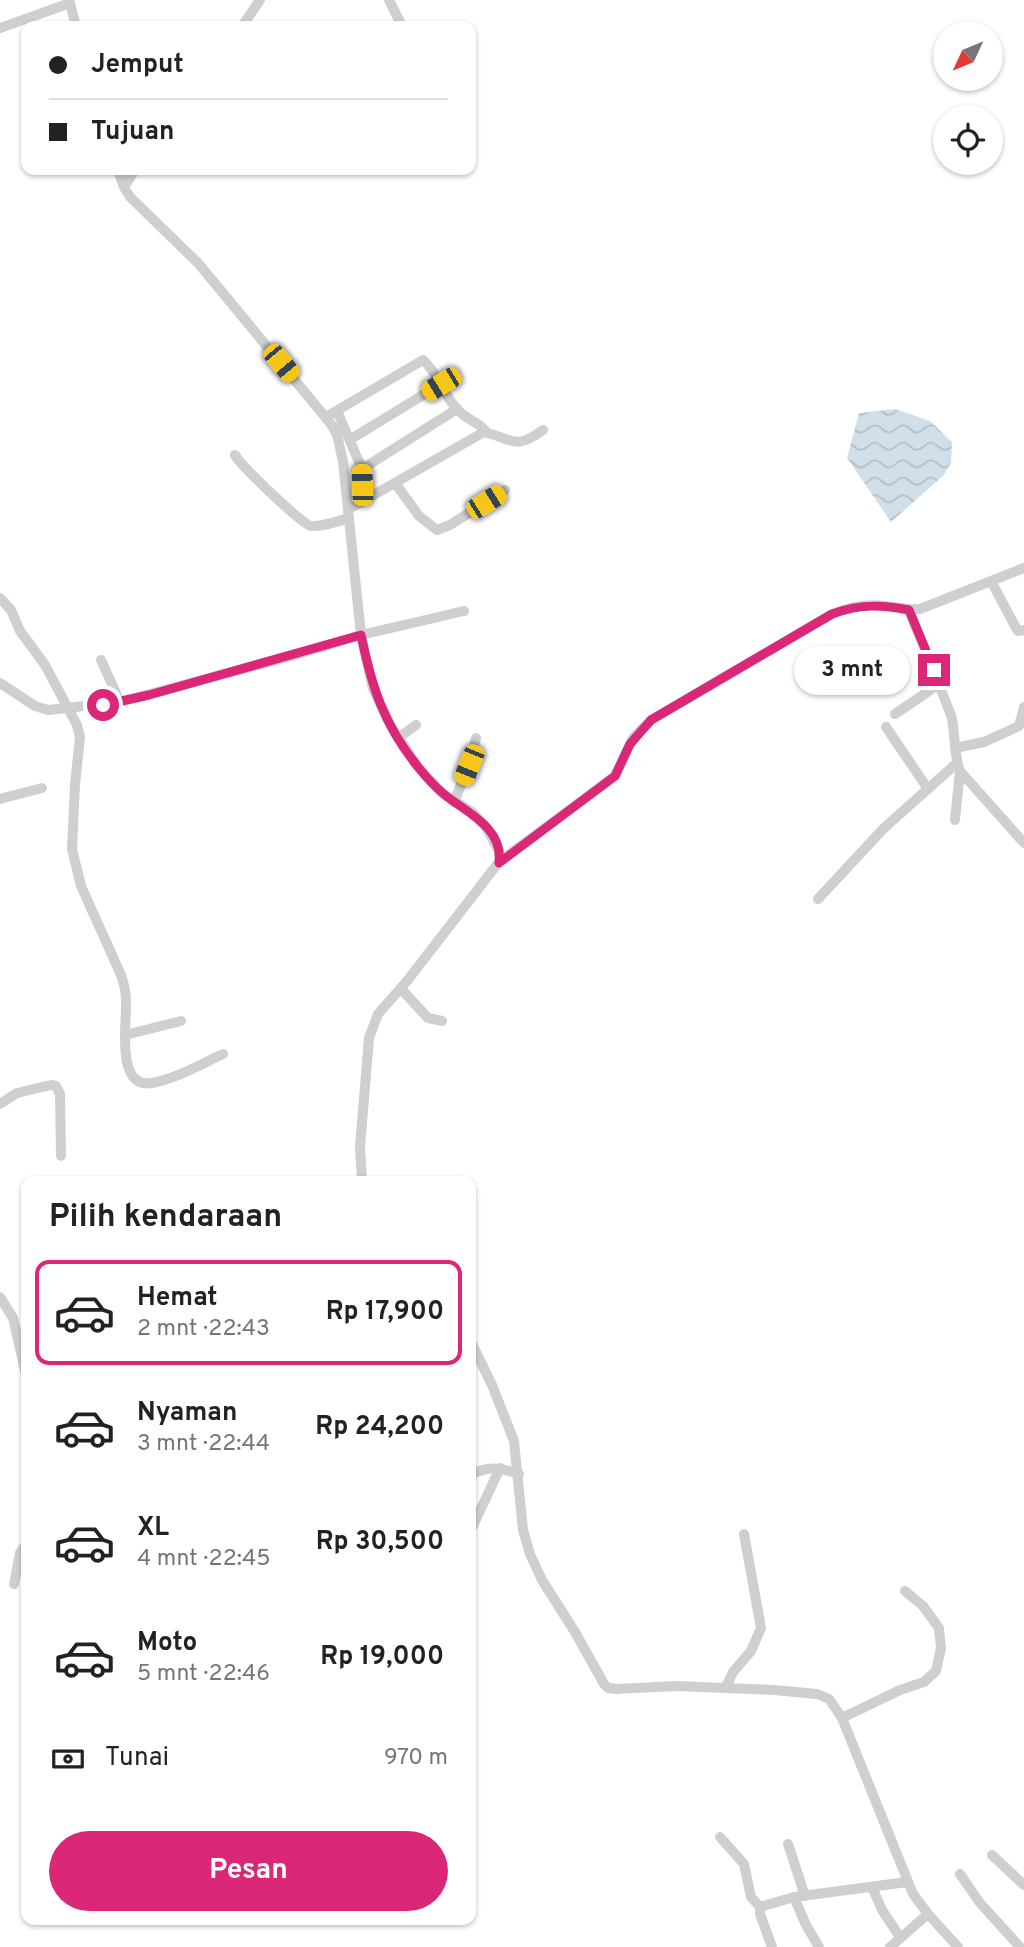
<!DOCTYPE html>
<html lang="id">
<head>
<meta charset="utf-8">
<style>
	:root { --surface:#fff; --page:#f6f6f6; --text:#222; --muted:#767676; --line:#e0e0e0; --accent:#db2777 }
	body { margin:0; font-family:Overpass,sans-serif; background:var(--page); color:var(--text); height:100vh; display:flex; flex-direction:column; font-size:26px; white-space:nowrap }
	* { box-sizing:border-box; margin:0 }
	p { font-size:23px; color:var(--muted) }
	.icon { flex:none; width:38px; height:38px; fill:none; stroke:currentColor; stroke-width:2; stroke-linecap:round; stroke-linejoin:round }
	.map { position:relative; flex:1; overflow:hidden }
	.panel { position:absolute; left:21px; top:1176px; width:455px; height:749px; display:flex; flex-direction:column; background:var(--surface); border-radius:14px; box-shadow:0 2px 5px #0004 }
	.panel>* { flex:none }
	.guide { position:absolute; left:21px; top:21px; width:455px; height:154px; border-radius:14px; box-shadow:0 2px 5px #0004; display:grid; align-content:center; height:154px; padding:0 28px; background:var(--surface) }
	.needle { width:46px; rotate:226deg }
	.tools { position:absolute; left:933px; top:21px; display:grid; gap:14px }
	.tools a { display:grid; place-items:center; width:70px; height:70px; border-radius:50%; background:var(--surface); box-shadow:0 2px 5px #0004; font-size:35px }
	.end { position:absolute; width:32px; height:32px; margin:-16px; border:9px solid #db2777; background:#fff; box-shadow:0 0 0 4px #fff }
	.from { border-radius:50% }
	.bubble { position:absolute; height:49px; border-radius:24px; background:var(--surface); box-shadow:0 2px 5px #0004; font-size:23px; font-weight:700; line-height:49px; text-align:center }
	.car { position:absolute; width:21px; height:42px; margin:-21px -10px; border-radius:9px; box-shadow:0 0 5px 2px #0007; background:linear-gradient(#f5c518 24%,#345 0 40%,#f5c518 0 76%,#345 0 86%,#f5c518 0) }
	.guide b { display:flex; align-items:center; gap:24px; height:66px; font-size:26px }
	.guide b+b { border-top:2px solid var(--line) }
	.guide i { width:18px; height:18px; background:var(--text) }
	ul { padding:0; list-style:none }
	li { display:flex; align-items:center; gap:21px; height:105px; margin:0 14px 10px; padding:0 14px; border:4px solid transparent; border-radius:14px }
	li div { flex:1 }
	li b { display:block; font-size:26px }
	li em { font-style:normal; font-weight:700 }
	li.on { border-color:var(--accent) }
	li>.icon { width:63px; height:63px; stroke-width:1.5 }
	h2 { padding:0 28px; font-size:32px; line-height:84px }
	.pay { display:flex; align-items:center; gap:18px; height:77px; padding:0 28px; font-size:26px }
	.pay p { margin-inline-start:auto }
	.primary-button { display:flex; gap:14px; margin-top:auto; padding:14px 28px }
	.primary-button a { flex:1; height:80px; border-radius:42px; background:var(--accent); color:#fff; font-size:28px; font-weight:700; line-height:80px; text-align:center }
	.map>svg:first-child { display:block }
	.water { fill:url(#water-waves) }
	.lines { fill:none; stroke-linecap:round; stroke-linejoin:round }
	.minor { stroke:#cfcfcf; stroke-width:10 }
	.route { stroke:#db2777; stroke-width:9 }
</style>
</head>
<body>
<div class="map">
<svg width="1024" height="1947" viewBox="0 0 1024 1947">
	<defs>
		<pattern id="water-waves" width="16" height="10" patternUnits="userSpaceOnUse" patternTransform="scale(1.75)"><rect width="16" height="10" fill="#d1dfea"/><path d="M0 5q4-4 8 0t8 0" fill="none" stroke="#b4c0c9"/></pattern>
	</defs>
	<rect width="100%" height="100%" fill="#fff"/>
	<path class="water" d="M895,409L930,421L952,442L951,463L944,475L891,522L847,458L859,413Z"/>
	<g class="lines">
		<g class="minor">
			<path d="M69,0L76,26"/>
			<path d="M389,0L402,26"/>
			<path d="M242,26L260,0"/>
			<path d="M0,28L70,3"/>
			<path d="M118,170L124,187L130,197L198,263L331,424L337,435L343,461L361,635L373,689L392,728L419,768L442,793L472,812L485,826L499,851V862"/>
			<path d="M124,187L135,170"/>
			<path d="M337,411L362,469L457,409"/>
			<path d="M326,417L423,360C439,374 444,398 460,412C469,421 480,422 487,433"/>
			<path d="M351,439L441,384"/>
			<path d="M235,455C241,466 303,525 311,526C323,527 338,521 349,518"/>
			<path d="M362,469L363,501"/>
			<path d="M395,483L419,516L437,530L450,525L505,490"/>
			<path d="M349,509L484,432C514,439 514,451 543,430"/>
			<path d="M991,581L1016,628L1018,631L1024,630"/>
			<path d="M0,598L11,610L20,631L45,665L77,725L80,737L75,784L72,849L81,886L121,975C124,984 126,992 126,1001C127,1022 115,1089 152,1083C176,1079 201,1064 223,1054"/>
			<path d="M909,610L951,715C956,734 953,753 960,771L1024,843"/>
			<path d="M101,660L120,702"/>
			<path d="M0,683L35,706L48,710L120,702L291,656L361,635L464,611"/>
			<path d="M895,714L939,684"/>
			<path d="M886,727L928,789"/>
			<path d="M398,738L416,725"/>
			<path d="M955,748L984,742L1019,726L1024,707"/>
			<path d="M0,799L42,788"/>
			<path d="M454,802L469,765L476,738"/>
			<path d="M955,820L960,771"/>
			<path d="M818,899L884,828L957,763"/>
			<path d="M401,989L428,1018L442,1021"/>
			<path d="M125,1035L181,1021"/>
			<path d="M0,1104L17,1093L51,1085L56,1086L60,1094L61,1156"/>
			<path d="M362,1181L360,1147L369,1038L378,1014L407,981L499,862L615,776L633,738L651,720L663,713L832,614C851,606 872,603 892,607C902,608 910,610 920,609L1024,568"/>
			<path d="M0,1297L13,1318L26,1375"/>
			<path d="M471,1342L492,1385L514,1441L523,1530L530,1554L542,1580L575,1632L604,1684L608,1688L616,1689L676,1686L774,1690L817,1694L829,1699L842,1718L913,1894L928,1914L958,1947"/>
			<path d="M471,1475C488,1465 500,1468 519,1474"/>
			<path d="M471,1530L500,1468"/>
			<path d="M14,1584L20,1553L26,1544"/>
			<path d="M726,1687L733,1672L751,1651L761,1628L744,1534"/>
			<path d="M842,1718L900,1690L924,1682L936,1671L941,1648L939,1628L923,1606L905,1591"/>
			<path d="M720,1837L744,1864L751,1897L760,1907"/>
			<path d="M788,1844L805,1896"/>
			<path d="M992,1855L1024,1885"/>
			<path d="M960,1874L980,1903L1020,1947"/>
			<path d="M872,1887L882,1910L900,1937"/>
			<path d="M794,1897L806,1925L819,1947"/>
			<path d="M772,1947L760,1914V1907L794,1897L907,1882"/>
			<path d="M890,1947L928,1914"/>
		</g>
	</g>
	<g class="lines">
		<path class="route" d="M103,705L149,695L361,635C372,688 384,725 418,767C426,777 435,787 445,795C466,812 504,828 499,863L615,776L630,744L651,720L832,614C858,604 882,604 909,610L934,670"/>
	</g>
</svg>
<div class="tools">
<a><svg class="needle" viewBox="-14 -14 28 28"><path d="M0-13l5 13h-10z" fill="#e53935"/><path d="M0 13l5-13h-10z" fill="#767676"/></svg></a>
<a><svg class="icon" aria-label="locate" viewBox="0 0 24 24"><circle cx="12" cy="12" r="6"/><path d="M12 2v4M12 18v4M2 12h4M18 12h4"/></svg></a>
</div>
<i class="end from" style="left:103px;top:705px"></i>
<i class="end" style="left:934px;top:670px"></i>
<div class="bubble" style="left:794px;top:646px;width:116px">3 mnt</div>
<i class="car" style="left:281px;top:363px;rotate:140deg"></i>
<i class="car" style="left:441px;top:384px;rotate:239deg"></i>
<i class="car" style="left:362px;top:485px;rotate:358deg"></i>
<i class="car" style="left:486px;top:502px;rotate:58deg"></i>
<i class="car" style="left:469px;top:765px;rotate:202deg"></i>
<div class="guide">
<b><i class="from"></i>Jemput</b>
<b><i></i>Tujuan</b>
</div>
<section class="panel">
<h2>Pilih kendaraan</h2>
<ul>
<li class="on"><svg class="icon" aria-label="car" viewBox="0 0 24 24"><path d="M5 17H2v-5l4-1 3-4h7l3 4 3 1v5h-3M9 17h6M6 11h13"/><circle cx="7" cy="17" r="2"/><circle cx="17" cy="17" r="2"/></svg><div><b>Hemat</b><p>2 mnt · 22:43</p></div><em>Rp 17,900</em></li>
<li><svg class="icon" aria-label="car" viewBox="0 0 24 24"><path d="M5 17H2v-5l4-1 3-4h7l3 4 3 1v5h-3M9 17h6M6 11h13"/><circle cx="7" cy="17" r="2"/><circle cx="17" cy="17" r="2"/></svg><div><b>Nyaman</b><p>3 mnt · 22:44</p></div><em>Rp 24,200</em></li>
<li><svg class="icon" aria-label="car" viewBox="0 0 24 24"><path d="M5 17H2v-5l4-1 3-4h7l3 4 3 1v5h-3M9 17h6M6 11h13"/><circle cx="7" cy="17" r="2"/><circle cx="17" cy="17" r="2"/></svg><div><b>XL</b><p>4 mnt · 22:45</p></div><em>Rp 30,500</em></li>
<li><svg class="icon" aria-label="car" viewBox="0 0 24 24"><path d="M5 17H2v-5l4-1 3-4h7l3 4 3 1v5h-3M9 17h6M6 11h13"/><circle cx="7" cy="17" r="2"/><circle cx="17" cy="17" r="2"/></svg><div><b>Moto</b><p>5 mnt · 22:46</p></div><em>Rp 19,000</em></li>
</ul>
<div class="pay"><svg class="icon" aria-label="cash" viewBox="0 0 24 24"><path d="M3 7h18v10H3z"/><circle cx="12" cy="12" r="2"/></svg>Tunai<p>970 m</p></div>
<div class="primary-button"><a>Pesan</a></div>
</section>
</div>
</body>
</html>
